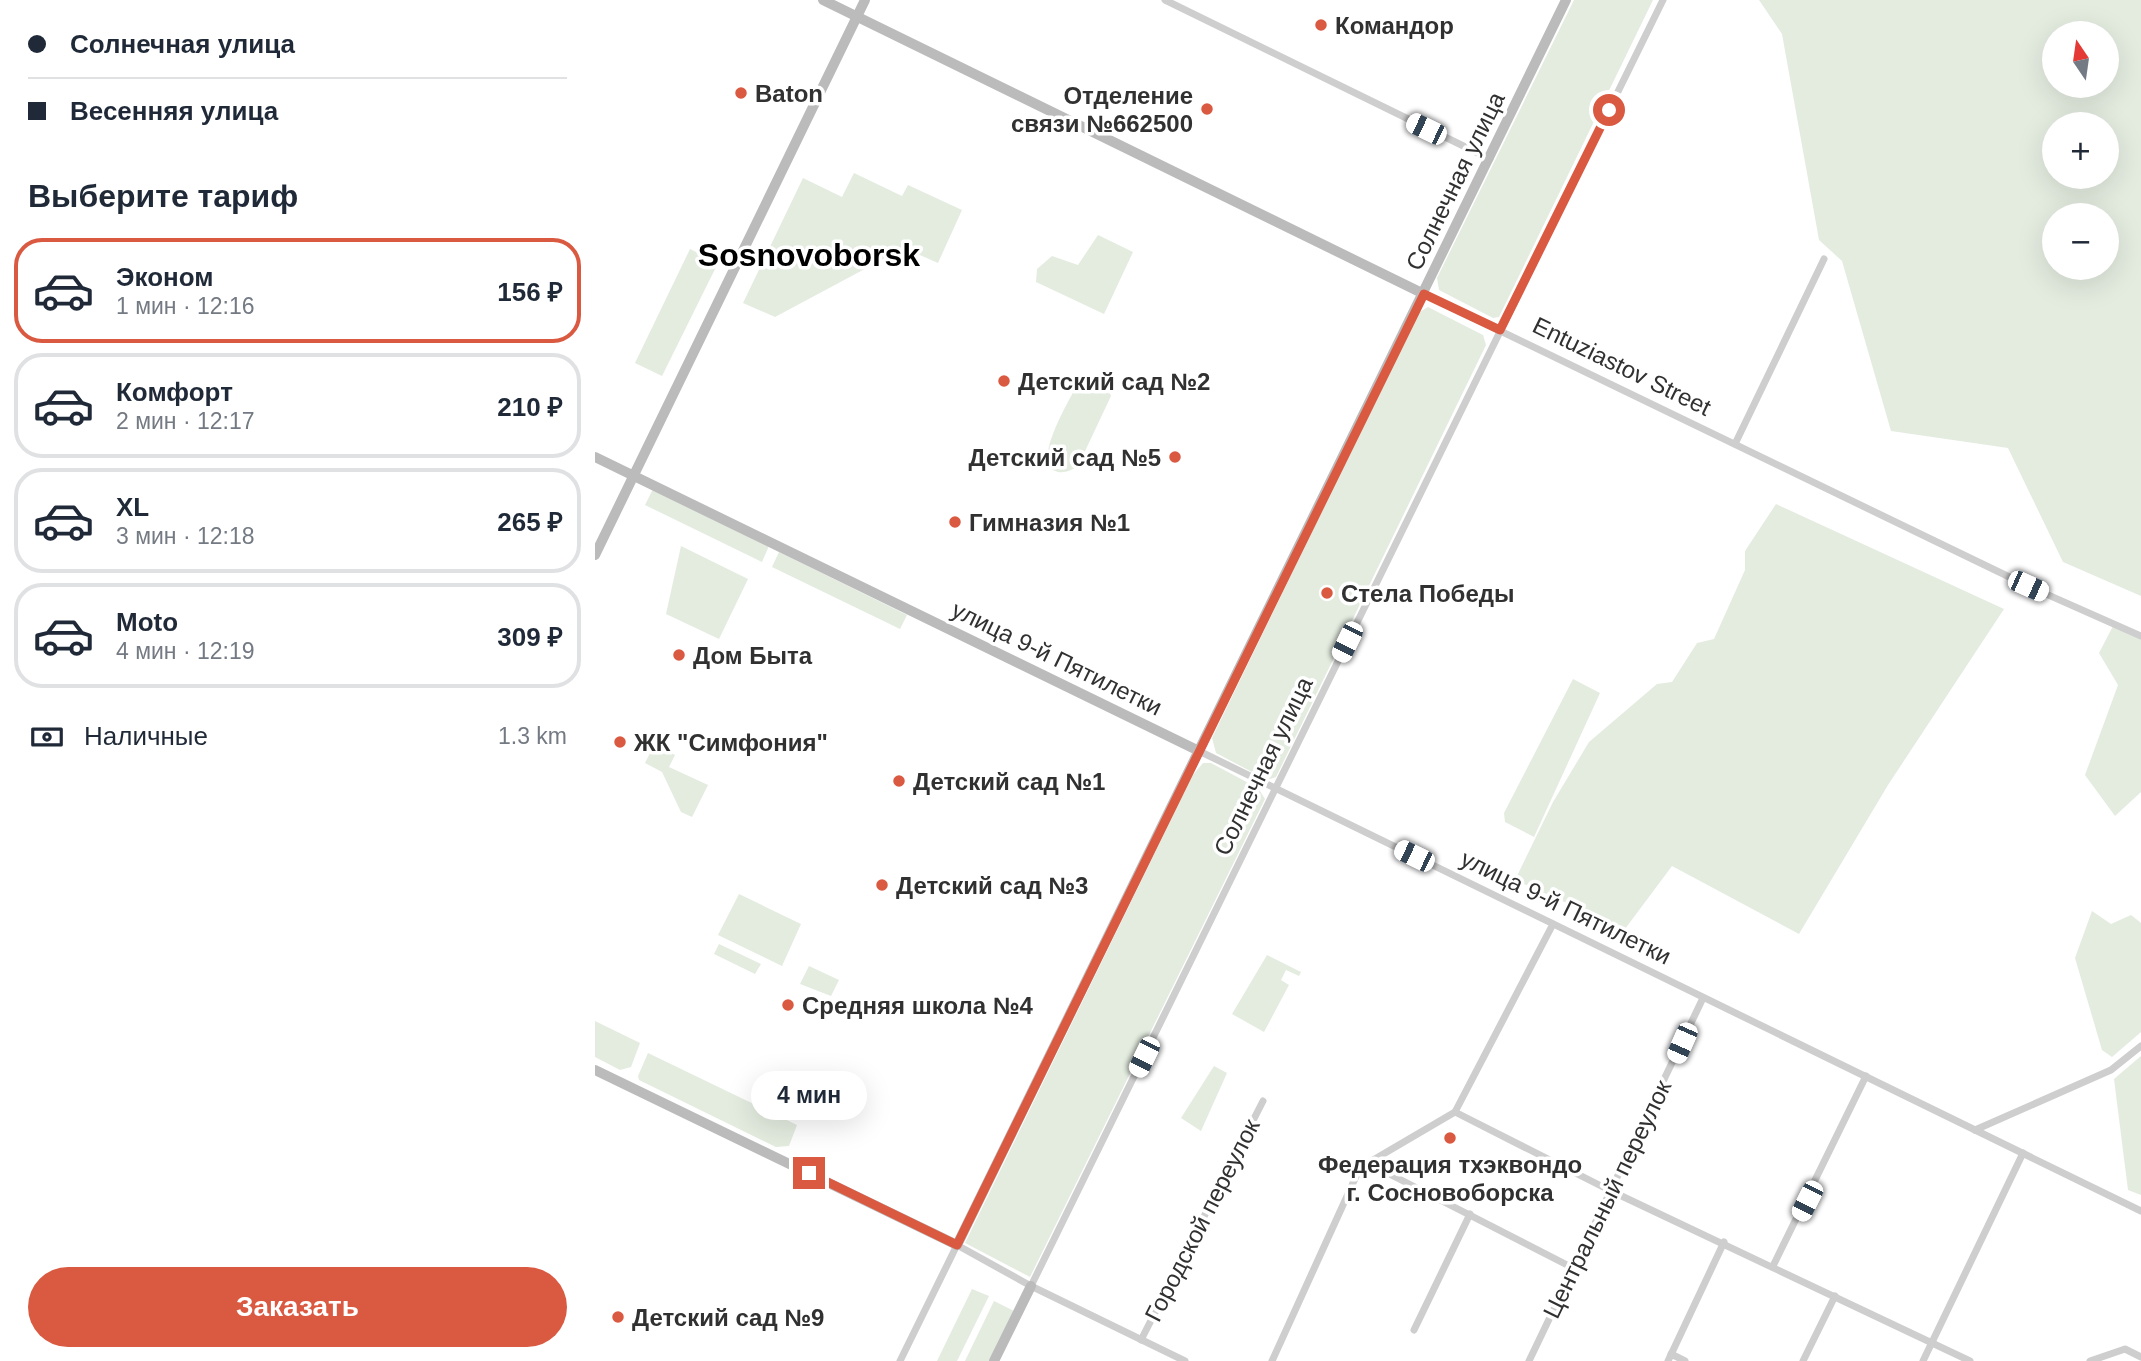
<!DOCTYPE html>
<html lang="ru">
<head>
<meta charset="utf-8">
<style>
	:root { --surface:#fff; --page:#f6f6f7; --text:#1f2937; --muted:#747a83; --line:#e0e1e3; --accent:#da5941 }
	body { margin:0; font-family:Helvetica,sans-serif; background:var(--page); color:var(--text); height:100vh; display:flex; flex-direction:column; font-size:26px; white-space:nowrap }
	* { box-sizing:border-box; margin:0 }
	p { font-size:23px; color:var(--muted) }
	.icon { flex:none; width:38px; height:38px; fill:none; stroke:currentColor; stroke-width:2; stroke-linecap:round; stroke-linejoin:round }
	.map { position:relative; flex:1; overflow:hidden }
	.details { display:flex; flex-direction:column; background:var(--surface); width:595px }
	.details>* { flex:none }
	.guide { display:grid; align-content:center; height:154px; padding:0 28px; background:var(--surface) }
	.needle { width:46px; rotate:347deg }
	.controls { position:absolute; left:1447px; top:21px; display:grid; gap:14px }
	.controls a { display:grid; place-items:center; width:77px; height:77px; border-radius:50%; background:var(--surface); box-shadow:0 7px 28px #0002; font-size:35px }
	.end { position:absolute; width:32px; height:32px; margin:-16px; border:9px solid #da5941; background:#fff; box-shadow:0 0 0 4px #fff }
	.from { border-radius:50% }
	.bubble { position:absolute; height:49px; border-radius:24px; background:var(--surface); box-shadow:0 7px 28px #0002; font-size:23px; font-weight:600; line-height:49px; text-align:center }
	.car { position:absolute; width:21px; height:42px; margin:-21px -10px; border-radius:9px; box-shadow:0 0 5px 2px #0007; background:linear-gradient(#fff 24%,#345 0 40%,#fff 0 76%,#345 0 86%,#fff 0) }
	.guide b { display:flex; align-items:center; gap:24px; height:66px; font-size:26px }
	.guide b+b { border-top:2px solid var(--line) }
	.guide i { width:18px; height:18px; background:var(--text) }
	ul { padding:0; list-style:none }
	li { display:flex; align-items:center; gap:21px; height:105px; margin:0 14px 10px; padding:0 14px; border:4px solid var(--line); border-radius:28px }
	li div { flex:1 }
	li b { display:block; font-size:26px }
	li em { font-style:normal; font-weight:600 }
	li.active { border-color:var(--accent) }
	li>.icon { width:63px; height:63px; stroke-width:1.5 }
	h2 { padding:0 28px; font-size:32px; line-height:84px }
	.pay { display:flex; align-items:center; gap:18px; height:77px; padding:0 28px; font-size:26px }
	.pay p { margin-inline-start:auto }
	.cta { display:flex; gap:14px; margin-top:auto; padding:14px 28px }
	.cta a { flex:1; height:80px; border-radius:42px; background:var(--accent); color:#fff; font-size:28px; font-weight:600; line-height:80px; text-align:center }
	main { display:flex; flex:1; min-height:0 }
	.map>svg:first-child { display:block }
	.green { fill:#e4ece0; fill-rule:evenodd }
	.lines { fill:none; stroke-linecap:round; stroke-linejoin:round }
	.street { stroke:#cecece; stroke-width:7 }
	.secondary { stroke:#bbb; stroke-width:10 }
	.route { stroke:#da5941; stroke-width:9 }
	.poi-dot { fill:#da5941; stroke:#fff; stroke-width:2.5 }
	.labels { text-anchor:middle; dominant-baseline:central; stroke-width:7; stroke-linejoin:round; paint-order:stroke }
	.poi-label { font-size:24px; font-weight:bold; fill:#313131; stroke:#fff; text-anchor:start }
	.street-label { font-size:24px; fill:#313131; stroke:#fff }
	.district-label { font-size:32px; font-weight:bold; fill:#000; stroke:#fff }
</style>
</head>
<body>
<main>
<section class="details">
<div class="guide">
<b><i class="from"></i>Солнечная улица</b>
<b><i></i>Весенняя улица</b>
</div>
<h2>Выберите тариф</h2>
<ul>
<li class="active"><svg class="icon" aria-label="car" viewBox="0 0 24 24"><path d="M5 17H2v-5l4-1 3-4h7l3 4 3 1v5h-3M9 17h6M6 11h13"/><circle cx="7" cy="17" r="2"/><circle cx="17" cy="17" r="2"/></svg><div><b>Эконом</b><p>1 мин · 12:16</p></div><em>156 ₽</em></li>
<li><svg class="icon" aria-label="car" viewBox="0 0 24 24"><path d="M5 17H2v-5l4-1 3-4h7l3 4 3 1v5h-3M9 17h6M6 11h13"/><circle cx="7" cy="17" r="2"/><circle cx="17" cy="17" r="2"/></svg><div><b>Комфорт</b><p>2 мин · 12:17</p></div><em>210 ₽</em></li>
<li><svg class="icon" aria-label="car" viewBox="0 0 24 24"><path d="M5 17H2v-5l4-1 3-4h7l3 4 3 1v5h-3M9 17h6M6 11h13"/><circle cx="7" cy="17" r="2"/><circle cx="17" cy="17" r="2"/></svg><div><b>XL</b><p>3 мин · 12:18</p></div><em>265 ₽</em></li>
<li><svg class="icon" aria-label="car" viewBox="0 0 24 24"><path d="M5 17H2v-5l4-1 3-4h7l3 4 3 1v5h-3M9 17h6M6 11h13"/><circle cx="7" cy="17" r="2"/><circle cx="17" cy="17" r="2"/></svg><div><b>Moto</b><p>4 мин · 12:19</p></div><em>309 ₽</em></li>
</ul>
<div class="pay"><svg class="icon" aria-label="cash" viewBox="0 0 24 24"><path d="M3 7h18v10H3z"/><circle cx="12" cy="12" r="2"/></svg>Наличные<p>1.3 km</p></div>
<div class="cta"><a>Заказать</a></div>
</section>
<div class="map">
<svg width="1546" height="1361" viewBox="0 0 1546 1361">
	<rect width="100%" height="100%" fill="#fff"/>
	<g class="green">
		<path d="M979,0H1058L904,317L898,318L844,290L842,278Z"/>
		<path d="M1164,0H1546V596L1468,562L1413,448L1296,431L1247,261L1224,240L1187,34ZM1460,33H1512V86H1460ZM1460,124H1512V177H1460ZM1460,215H1512V268H1460Z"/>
		<path d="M259,173L307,196L313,185L367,210L343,263L309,248L180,317L148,303L208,178L247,197Z"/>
		<path d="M503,235L538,252L509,314L441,282L442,269L457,256L483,265Z"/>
		<path d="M95,249L123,263L67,376L40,363Z"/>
		<path d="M833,307L888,335L891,345L681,777L672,780L621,753L617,738L823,313Z"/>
		<path d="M494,377C507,379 512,383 516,396L483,466C475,471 467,475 458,470C439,457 476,398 484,381Z"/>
		<path d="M58,489L174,546L167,562L50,505Z"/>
		<path d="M1181,504L1409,609L1293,785L1204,934L1077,866L1030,929L920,880L958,802L994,742L1062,684L1077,682L1102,643L1119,639L1150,570V551Z"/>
		<path d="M86,546L153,579L124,639L71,614Z"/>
		<path d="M184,552L312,615L305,629L177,567Z"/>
		<path d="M1518,626L1546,639V792L1520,816L1490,775L1523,685L1504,653Z"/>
		<path d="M978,679L1005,693L939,837L910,822L909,813Z"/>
		<path d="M59,745L80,755L74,767L113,785L97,817L86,812L67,772L50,763Z"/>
		<path d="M608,763H616L663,788L670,799L435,1277L370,1243L597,776Z"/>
		<path d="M144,894L206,924L187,966L123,935Z"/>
		<path d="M1497,911L1516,924L1536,915L1546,923V1032L1517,1057L1507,1050L1480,958Z"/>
		<path d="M124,944L166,964L160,974L119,954Z"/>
		<path d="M672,955L706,972L704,976L691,970L686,980L694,985L669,1032L637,1014Z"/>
		<path d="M214,966L244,980L236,996L205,984Z"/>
		<path d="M0,1021L45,1043L36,1067L25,1070L0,1057Z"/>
		<path d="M53,1053L202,1125L194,1146L181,1147L44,1080L43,1076Z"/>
		<path d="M1546,1056V1195L1533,1190L1519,1079Z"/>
		<path d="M619,1066L632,1073L606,1131L586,1118Z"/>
		<path d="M377,1289L394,1296L362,1361H342Z"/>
		<path d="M399,1301L419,1311L394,1361H370Z"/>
	</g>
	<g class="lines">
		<g class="street">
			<path d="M570,0L895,159"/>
			<path d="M829,294L1433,586L1546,636"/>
			<path d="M1140,444L1229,259"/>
			<path d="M604,751L1546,1211"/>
			<path d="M860,1112L1014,1190L1375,1361"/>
			<path d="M1380,1130L1516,1070L1546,1046"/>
			<path d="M773,1163L978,1268"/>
			<path d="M1178,1266L1271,1076"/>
			<path d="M436,1286L1068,0"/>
			<path d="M819,1330L875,1214"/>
			<path d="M546,1340L668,1101"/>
			<path d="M1076,1354L1090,1361"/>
			<path d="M305,1361L362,1245L436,1286L590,1361"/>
			<path d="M677,1361L763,1172L773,1163L860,1112L958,924"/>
			<path d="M934,1361L1108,998"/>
			<path d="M1073,1361L1129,1242"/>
			<path d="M1208,1361L1240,1296"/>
			<path d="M1328,1361L1428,1153"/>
			<path d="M1495,1361L1530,1349L1546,1357"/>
		</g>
		<g class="secondary">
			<path d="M228,0L829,294"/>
			<path d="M0,457L604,751"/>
			<path d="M0,555L270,0"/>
			<path d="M0,1070L362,1245L971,0"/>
			<path d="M399,1361L436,1286"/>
		</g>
	</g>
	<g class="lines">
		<path class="route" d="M214,1173L362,1245L829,294L905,330L1014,110"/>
	</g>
	<g class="poi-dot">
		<circle cx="726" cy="25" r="7"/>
		<circle cx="146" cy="93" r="7"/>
		<circle cx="612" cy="109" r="7"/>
		<circle cx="409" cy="381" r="7"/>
		<circle cx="580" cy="457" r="7"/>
		<circle cx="360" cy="522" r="7"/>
		<circle cx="732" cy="593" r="7"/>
		<circle cx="84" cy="655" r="7"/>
		<circle cx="25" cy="742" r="7"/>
		<circle cx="304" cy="781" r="7"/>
		<circle cx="287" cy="885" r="7"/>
		<circle cx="193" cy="1005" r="7"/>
		<circle cx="855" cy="1138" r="7"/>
		<circle cx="23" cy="1317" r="7"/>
	</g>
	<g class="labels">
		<g class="poi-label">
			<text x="740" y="25">Командор</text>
			<text x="160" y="93">Baton</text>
			<text x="598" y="95" text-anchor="end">Отделение<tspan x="598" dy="28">связи №662500</tspan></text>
			<text x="423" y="381">Детский сад №2</text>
			<text x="566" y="457" text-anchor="end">Детский сад №5</text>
			<text x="374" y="522">Гимназия №1</text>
			<text x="746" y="593">Стела Победы</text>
			<text x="98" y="655">Дом Быта</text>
			<text x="39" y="742">ЖК "Симфония"</text>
			<text x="318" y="781">Детский сад №1</text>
			<text x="301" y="885">Детский сад №3</text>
			<text x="207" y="1005">Средняя школа №4</text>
			<text x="855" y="1164" text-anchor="middle">Федерация тхэквондо<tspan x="855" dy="28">г. Сосновоборска</tspan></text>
			<text x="37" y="1317">Детский сад №9</text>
		</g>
		<g class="street-label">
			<text transform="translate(860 181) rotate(-64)">Солнечная улица</text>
			<text transform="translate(1027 366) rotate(26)">Entuziastov Street</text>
			<text transform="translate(462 658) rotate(26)">улица 9-й Пятилетки</text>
			<text transform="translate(668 766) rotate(-64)">Солнечная улица</text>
			<text transform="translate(971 907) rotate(26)">улица 9-й Пятилетки</text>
			<text transform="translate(1012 1199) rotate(-64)">Центральный переулок</text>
			<text transform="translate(607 1220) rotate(-63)">Городской переулок</text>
		</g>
		<g class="district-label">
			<text x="214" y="255">Sosnovoborsk</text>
		</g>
	</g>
</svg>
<div class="controls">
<a><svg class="needle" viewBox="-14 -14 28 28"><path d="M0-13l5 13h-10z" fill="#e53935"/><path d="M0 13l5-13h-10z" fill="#747a83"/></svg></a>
<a>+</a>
<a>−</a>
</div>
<i class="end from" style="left:1014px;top:110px"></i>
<i class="end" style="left:214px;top:1173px"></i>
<div class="bubble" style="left:156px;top:1071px;width:116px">4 мин</div>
<i class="car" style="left:831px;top:129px;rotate:296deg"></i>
<i class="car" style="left:1433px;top:586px;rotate:114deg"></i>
<i class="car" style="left:752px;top:642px;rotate:206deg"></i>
<i class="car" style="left:819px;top:856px;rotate:296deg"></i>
<i class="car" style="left:1087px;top:1043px;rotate:204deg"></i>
<i class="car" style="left:549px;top:1057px;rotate:206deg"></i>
<i class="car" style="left:1212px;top:1201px;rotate:207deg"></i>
</div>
</main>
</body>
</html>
